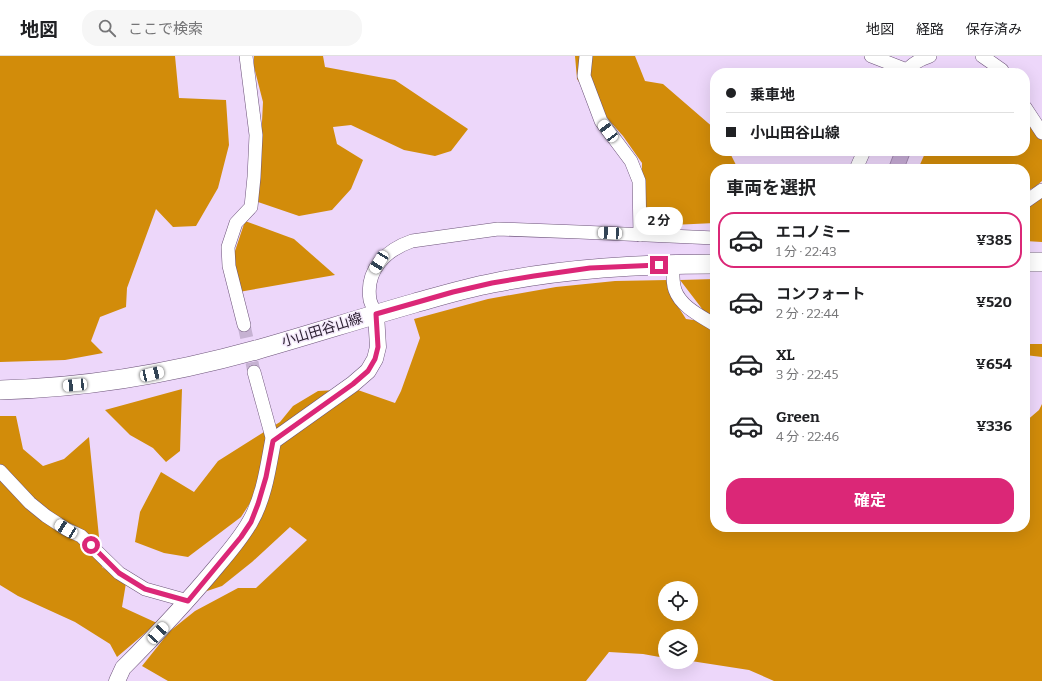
<!DOCTYPE html>
<html lang="ja">
<head>
<meta charset="utf-8">
<style>
	:root { --surface:#fff; --page:#f6f6f6; --text:#202124; --muted:#757577; --line:#e0e0e0; --accent:#db2777 }
	body { margin:0; font-family:Bitter,"Noto Sans JP",serif; background:var(--page); color:var(--text); height:100vh; display:flex; flex-direction:column; font-size:15px; white-space:nowrap }
	* { box-sizing:border-box; margin:0 }
	p { font-size:13px; color:var(--muted) }
	.icon { flex:none; width:22px; height:22px; fill:none; stroke:currentColor; stroke-width:2; stroke-linecap:round; stroke-linejoin:round }
	.map { position:relative; flex:1; overflow:hidden }
	.side { position:absolute; left:710px; top:108px; width:320px; height:368px; display:flex; flex-direction:column; background:var(--surface); border-radius:16px; box-shadow:0 4px 16px #0002 }
	.side>* { flex:none }
	.banner { position:absolute; left:710px; top:12px; width:320px; height:88px; border-radius:16px; box-shadow:0 4px 16px #0002; display:grid; align-content:center; height:88px; padding:0 16px; background:var(--surface) }
	.fabs { position:absolute; left:658px; top:525px; display:grid; gap:8px }
	.fabs a { display:grid; place-items:center; width:40px; height:40px; border-radius:50%; background:var(--surface); box-shadow:0 4px 16px #0002; font-size:20px }
	.end { position:absolute; width:18px; height:18px; margin:-9px; border:5px solid #db2777; background:#fff; box-shadow:0 0 0 2px #fff }
	.from { border-radius:50% }
	.bubble { position:absolute; height:28px; border-radius:14px; background:var(--surface); box-shadow:0 4px 16px #0002; font-size:13px; font-weight:700; line-height:28px; text-align:center }
	.car { position:absolute; width:12px; height:24px; margin:-12px -6px; border-radius:5px; box-shadow:0 0 3px 1px #0007; background:linear-gradient(#fff 24%,#345 0 40%,#fff 0 76%,#345 0 86%,#fff 0) }
	.banner b { display:flex; align-items:center; gap:14px; height:38px; font-size:15px }
	.banner b+b { border-top:1px solid var(--line) }
	.banner i { width:10px; height:10px; background:var(--text) }
	ul { padding:0; list-style:none }
	li { display:flex; align-items:center; gap:12px; height:56px; margin:0 8px 6px; padding:0 8px; border:2px solid transparent; border-radius:16px }
	li div { flex:1 }
	li b { display:block; font-size:15px }
	li em { font-style:normal; font-weight:700 }
	li.on { border-color:var(--accent) }
	li>.icon { width:36px; height:36px; stroke-width:1.5 }
	h2 { padding:0 16px; font-size:18px; line-height:48px }
	.button { display:flex; gap:8px; margin-top:auto; padding:8px 16px }
	.button a { flex:1; height:46px; border-radius:16px; background:var(--accent); color:#fff; font-size:16px; font-weight:700; line-height:46px; text-align:center }
	header { display:flex; align-items:center; gap:24px; box-sizing:border-box; height:56px; padding:0 20px; background:var(--surface); border-bottom:1px solid var(--line) }
	header strong { font-size:19px }
	nav { display:flex; gap:22px; margin-inline-start:auto; font-size:14px }
	.search { width:280px; height:36px; background:var(--page); display:flex; align-items:center; gap:10px; box-sizing:border-box; padding:0 14px; border-radius:16px; color:var(--muted); font-size:15px }
	.map>svg:first-child { display:block }
	.forest { fill:#d28c0a; fill-rule:evenodd }
	.building { fill:#c6abd5; stroke:#a288b0 }
	.lines { fill:none; stroke-linecap:round; stroke-linejoin:round }
	.minor-tunnel { stroke:#c6b2d2; stroke-width:13; stroke-dasharray:13 6; stroke-linecap:butt }
	.minor-casing { stroke:#6d547a; stroke-width:14 }
	.tertiary-casing { stroke:#6d547a; stroke-width:17 }
	.secondary-casing { stroke:#6d547a; stroke-width:20 }
	.minor { stroke:#fff; stroke-width:13 }
	.tertiary { stroke:#fff; stroke-width:16 }
	.secondary { stroke:#fff; stroke-width:19 }
	.route { stroke:#db2777; stroke-width:5 }
	.labels { text-anchor:middle; dominant-baseline:central; stroke-width:3; stroke-linejoin:round; paint-order:stroke }
	.street-label { font-size:14px; fill:#2b2031; stroke:#f4e9fb }
</style>
</head>
<body>
<header>
<strong>地図</strong>
<div class="search"><svg class="icon" aria-label="search" viewBox="0 0 24 24"><circle cx="10" cy="10" r="6"/><path d="M15 15l6 6"/></svg>ここで検索</div>
<nav><a>地図</a><a>経路</a><a>保存済み</a></nav>
</header>
<div class="map">
<svg width="1042" height="625" viewBox="0 0 1042 625">
	<rect width="100%" height="100%" fill="#edd7fa"/>
	<g class="forest">
		<path d="M0,0H175L179,42L226,44L229,89L218,132L196,170L173,171L156,153L127,232L126,251L100,261L91,285L103,297L65,304L0,306Z"/>
		<path d="M254,0H323L325,11L395,24L468,73L451,95L435,100L404,94L351,69L333,71L337,88L363,104L351,133L332,154L299,160L258,146L263,46L254,11Z"/>
		<path d="M575,0H635L645,25L663,28L715,73V95H729L738,113H715V167L672,169L653,168L641,152L642,107L623,80L591,44L577,23Z"/>
		<path d="M1025,52L1042,73V125L1035,131L1025,136V113H918L926,95H1025Z"/>
		<path d="M1042,138V186L1025,185V149Z"/>
		<path d="M245,165L294,183L335,219L239,236L232,204Z"/>
		<path d="M715,223V471H1025V366L1039,354L1042,348V625H774L749,614L691,605V580H665V602L643,598L609,596L586,625H168L142,610L170,575L195,555L238,532H256L307,484L290,471L252,506L222,530L198,538L248,483L268,445L261,435L254,441L241,461L188,501L164,497L135,486L140,456L161,416L194,436L218,405L280,366L293,350L318,335L355,333L395,347L401,335L420,282L414,263L488,243L556,231L615,225L668,224L672,241L686,263L708,266L703,254L680,224ZM665,532H691V558H665Z"/>
		<path d="M1025,288H1042V301L1025,299Z"/>
		<path d="M182,333L180,395L166,406L153,392L130,379L105,354Z"/>
		<path d="M0,360H16L23,393L43,410L64,403L89,381L102,511L126,527L122,551L157,567L117,601L110,588L75,566L18,540L0,529Z"/>
	</g>
	<path class="building" d="M895,95H911L904,113H888Z"/>
	<g class="lines">
		<path class="minor-tunnel" d="M244,269L254,316"/>
		<g class="minor-casing">
			<g id="minor">
				<path d="M586,0L584,20L601,65L631,105L639,125L640,179"/>
				<path d="M871,0L907,14"/>
				<path d="M982,0L1002,14L1003,17"/>
				<path d="M905,17C910,9 921,3 930,0"/>
				<path d="M1025,51L1042,77"/>
				<path d="M856,113L864,95"/>
				<path d="M1025,146L1042,134"/>
				<path d="M673,208C673,216 672,225 675,234C681,251 701,260 715,269"/>
				<path d="M376,258C374,254 371,248 370,244C365,214 386,194 412,185L498,173L579,176L715,182"/>
				<path d="M244,269L229,210L228,191L236,167L251,151L254,121L256,79L246,0"/>
				<path d="M254,316L273,385"/>
				<path d="M0,415L30,447L46,460L66,473L81,480L119,517L145,533L188,545"/>
			</g>
		</g>
		<g class="tertiary-casing">
			<path id="tertiary" d="M117,625L123,612C156,579 187,546 217,510C229,496 241,482 250,466C264,442 268,412 273,385L353,328L368,315L375,303L378,291L376,258"/>
		</g>
		<g class="secondary-casing">
			<g id="secondary">
				<path d="M1025,206H1042"/>
				<path d="M0,334C87,332 173,317 256,294C309,279 362,262 415,247C440,240 466,232 493,227C566,212 640,208 715,208"/>
			</g>
		</g>
		<use href="#minor" class="minor"/>
		<use href="#tertiary" class="tertiary"/>
		<use href="#secondary" class="secondary"/>
	</g>
	<g class="lines">
		<path class="route" d="M91,489L119,517L145,533L188,545L241,481L251,466L258,448L266,421L273,385L353,328L368,315L375,303L378,291L376,258L453,236L492,227L534,220L590,212L659,209"/>
	</g>
	<g class="labels">
		<g class="street-label">
			<text transform="translate(322 274) rotate(-17)">小山田谷山線</text>
		</g>
	</g>
</svg>
<div class="fabs">
<a><svg class="icon" aria-label="locate" viewBox="0 0 24 24"><circle cx="12" cy="12" r="6"/><path d="M12 2v4M12 18v4M2 12h4M18 12h4"/></svg></a>
<a><svg class="icon" aria-label="layers" viewBox="0 0 24 24"><path d="M12 4l9 5-9 5-9-5zM3 14l9 5 9-5"/></svg></a>
</div>
<i class="end from" style="left:91px;top:489px"></i>
<i class="end" style="left:659px;top:209px"></i>
<div class="bubble" style="left:635px;top:151px;width:48px">2 分</div>
<i class="car" style="left:608px;top:75px;rotate:323deg"></i>
<i class="car" style="left:610px;top:177px;rotate:273deg"></i>
<i class="car" style="left:379px;top:206px;rotate:212deg"></i>
<i class="car" style="left:152px;top:318px;rotate:77deg"></i>
<i class="car" style="left:75px;top:329px;rotate:265deg"></i>
<i class="car" style="left:66px;top:473px;rotate:302deg"></i>
<i class="car" style="left:158px;top:577px;rotate:43deg"></i>
<div class="banner">
<b><i class="from"></i>乗車地</b>
<b><i></i>小山田谷山線</b>
</div>
<section class="side">
<h2>車両を選択</h2>
<ul>
<li class="on"><svg class="icon" aria-label="car" viewBox="0 0 24 24"><path d="M5 17H2v-5l4-1 3-4h7l3 4 3 1v5h-3M9 17h6M6 11h13"/><circle cx="7" cy="17" r="2"/><circle cx="17" cy="17" r="2"/></svg><div><b>エコノミー</b><p>1 分 · 22:43</p></div><em>¥385</em></li>
<li><svg class="icon" aria-label="car" viewBox="0 0 24 24"><path d="M5 17H2v-5l4-1 3-4h7l3 4 3 1v5h-3M9 17h6M6 11h13"/><circle cx="7" cy="17" r="2"/><circle cx="17" cy="17" r="2"/></svg><div><b>コンフォート</b><p>2 分 · 22:44</p></div><em>¥520</em></li>
<li><svg class="icon" aria-label="car" viewBox="0 0 24 24"><path d="M5 17H2v-5l4-1 3-4h7l3 4 3 1v5h-3M9 17h6M6 11h13"/><circle cx="7" cy="17" r="2"/><circle cx="17" cy="17" r="2"/></svg><div><b>XL</b><p>3 分 · 22:45</p></div><em>¥654</em></li>
<li><svg class="icon" aria-label="car" viewBox="0 0 24 24"><path d="M5 17H2v-5l4-1 3-4h7l3 4 3 1v5h-3M9 17h6M6 11h13"/><circle cx="7" cy="17" r="2"/><circle cx="17" cy="17" r="2"/></svg><div><b>Green</b><p>4 分 · 22:46</p></div><em>¥336</em></li>
</ul>
<div class="button"><a>確定</a></div>
</section>
</div>
</body>
</html>
